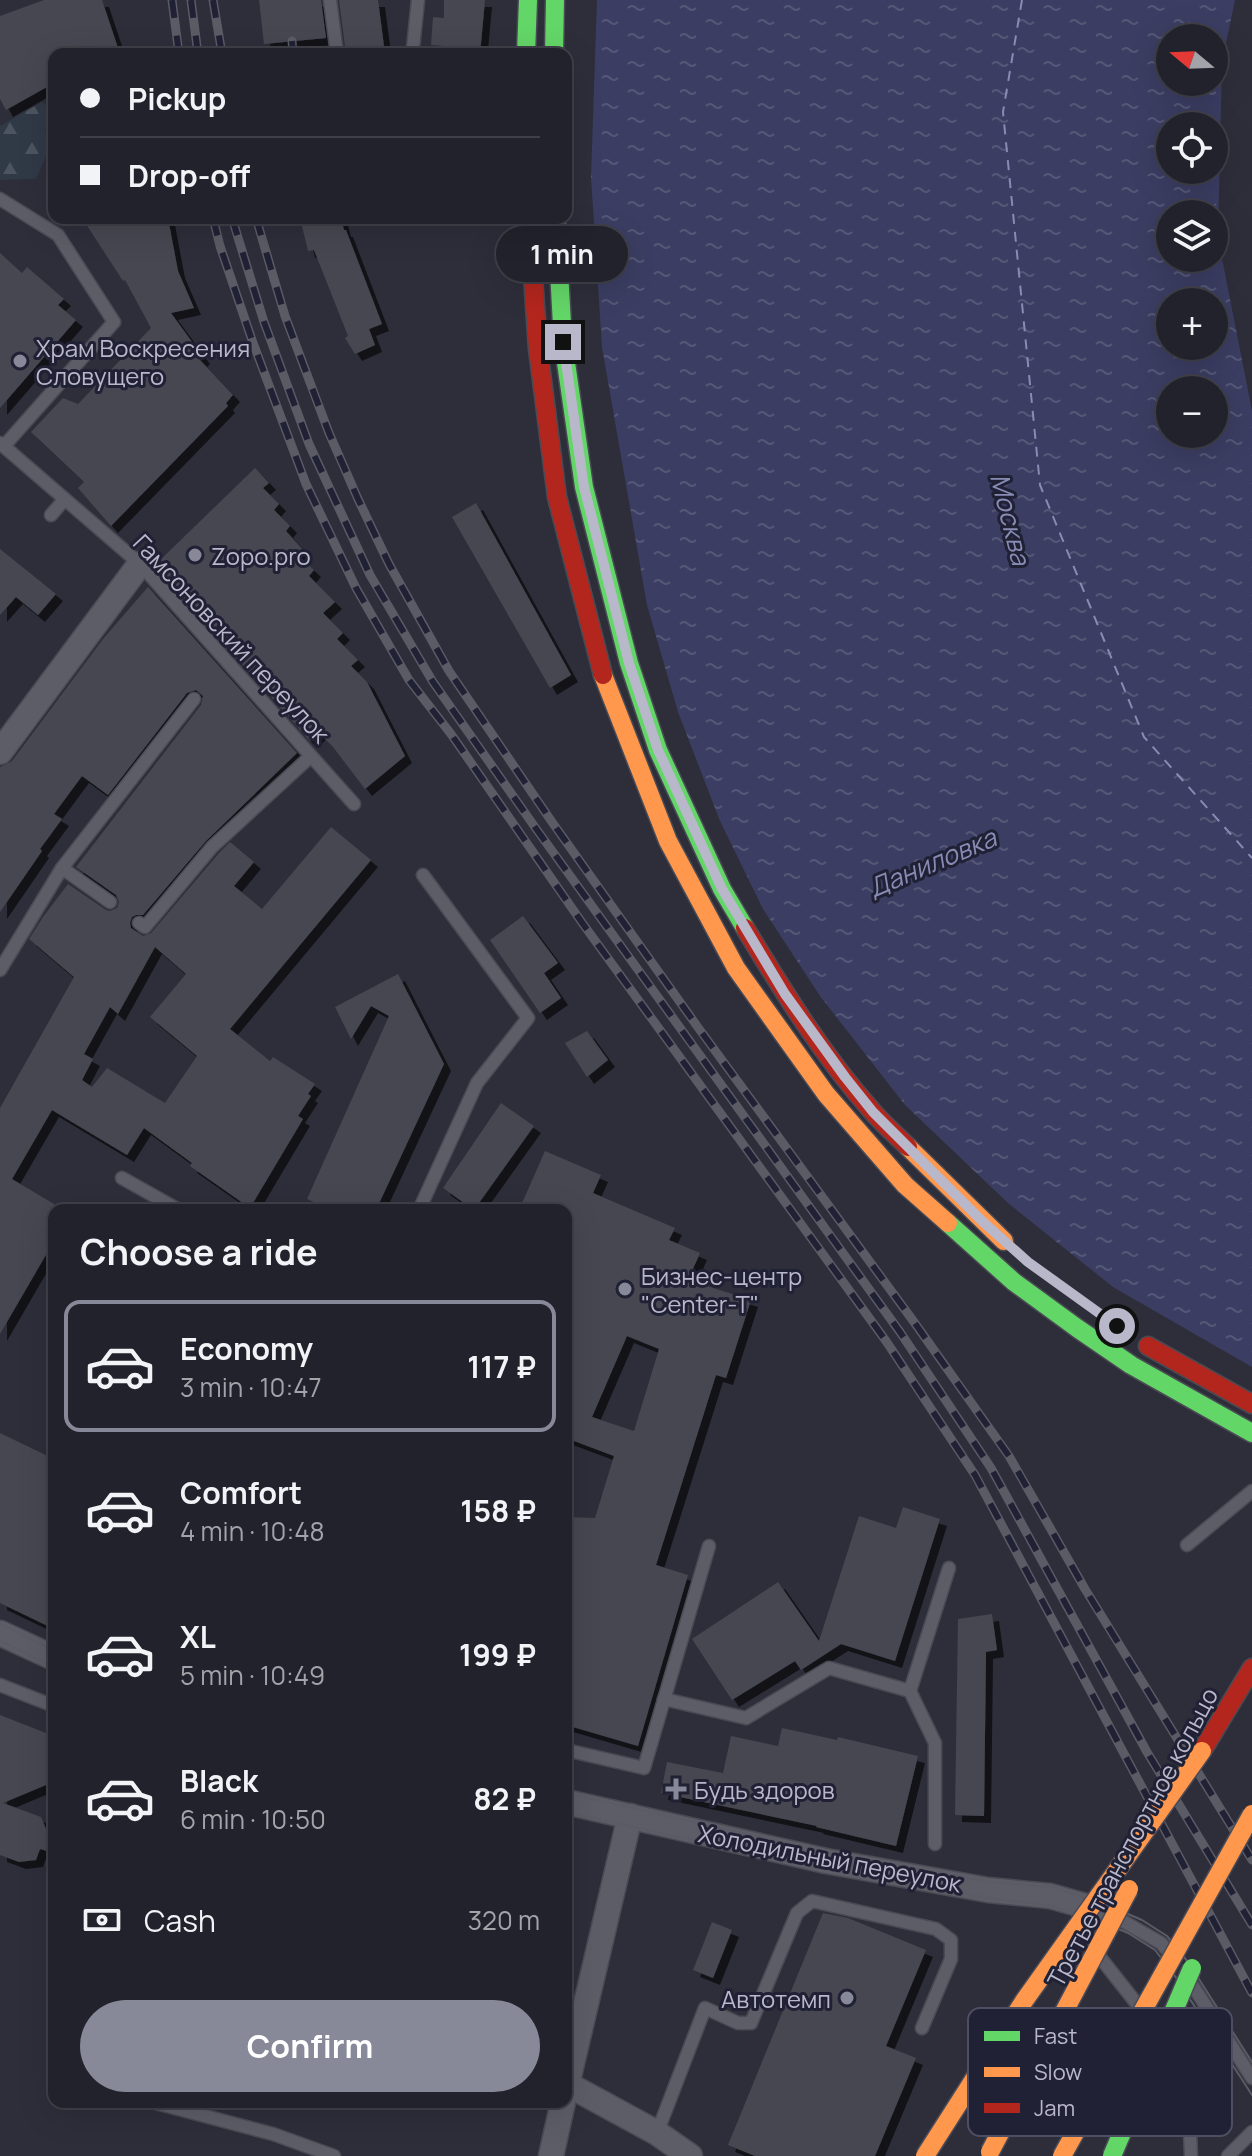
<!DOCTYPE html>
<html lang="en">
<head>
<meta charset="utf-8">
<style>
	:root { --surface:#22222c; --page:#2a2a34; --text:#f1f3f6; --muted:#a2a4a9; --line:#3f3f48; --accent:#878898 }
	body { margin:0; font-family:Manrope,sans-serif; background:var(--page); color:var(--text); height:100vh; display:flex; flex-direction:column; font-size:30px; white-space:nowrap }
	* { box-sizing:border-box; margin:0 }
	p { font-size:26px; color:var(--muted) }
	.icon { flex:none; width:44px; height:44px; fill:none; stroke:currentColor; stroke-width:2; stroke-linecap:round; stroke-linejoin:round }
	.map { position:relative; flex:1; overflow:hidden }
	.sheet { position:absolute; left:48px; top:1204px; width:524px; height:904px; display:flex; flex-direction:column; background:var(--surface); border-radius:16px; box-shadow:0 8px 32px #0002,0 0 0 2px var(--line) }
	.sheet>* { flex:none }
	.top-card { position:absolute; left:48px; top:48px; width:524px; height:176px; border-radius:16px; box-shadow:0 8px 32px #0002,0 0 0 2px var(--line); display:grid; align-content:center; height:176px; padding:0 32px; background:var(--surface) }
	.needle { width:52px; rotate:289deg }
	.buttons { position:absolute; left:1156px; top:24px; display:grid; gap:16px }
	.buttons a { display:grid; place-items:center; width:72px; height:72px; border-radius:50%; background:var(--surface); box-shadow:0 8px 32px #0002,0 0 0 2px var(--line); font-size:40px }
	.end { position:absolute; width:36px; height:36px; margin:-18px; border:10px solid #b8b8ca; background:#111; box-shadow:0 0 0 4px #111 }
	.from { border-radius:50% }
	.bubble { position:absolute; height:56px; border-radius:28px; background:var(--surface); box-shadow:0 8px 32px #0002,0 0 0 2px var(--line); font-size:26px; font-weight:700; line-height:56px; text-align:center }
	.top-card b { display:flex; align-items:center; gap:28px; height:76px; font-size:30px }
	.top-card b+b { border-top:2px solid var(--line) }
	.top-card i { width:20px; height:20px; background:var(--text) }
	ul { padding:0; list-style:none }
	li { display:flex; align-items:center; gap:24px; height:132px; margin:0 16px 12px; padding:0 16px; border:4px solid transparent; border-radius:16px }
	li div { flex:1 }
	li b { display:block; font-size:30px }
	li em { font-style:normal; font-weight:700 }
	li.active { border-color:var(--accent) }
	li>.icon { width:72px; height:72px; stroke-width:1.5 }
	h2 { padding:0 32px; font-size:36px; line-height:96px }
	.pay { display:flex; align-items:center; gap:20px; height:88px; padding:0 32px; font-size:30px }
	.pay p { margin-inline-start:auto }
	.cta { display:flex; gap:16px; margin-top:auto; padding:16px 32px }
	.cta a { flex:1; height:92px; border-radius:48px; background:var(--accent); color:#fff; font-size:32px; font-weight:700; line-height:92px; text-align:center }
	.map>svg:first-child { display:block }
	.forest { fill:url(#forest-firs) }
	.water { fill:url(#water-ripples); fill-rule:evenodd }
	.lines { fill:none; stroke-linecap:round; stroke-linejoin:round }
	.ferry { stroke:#888bb4; stroke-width:2; stroke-dasharray:10 8; stroke-linecap:butt }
	.building { fill:#464751; fill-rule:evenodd; filter:url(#shadow) }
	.lane-casing { stroke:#494a53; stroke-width:15 }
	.street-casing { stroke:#494a53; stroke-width:27 }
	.fast-casing { stroke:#494a53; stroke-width:21 }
	.slow-casing { stroke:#494a53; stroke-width:21 }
	.jam-casing { stroke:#494a53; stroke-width:21 }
	.lane { stroke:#5d5d68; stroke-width:12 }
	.street { stroke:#5d5d68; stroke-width:24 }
	.fast { stroke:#63d668; stroke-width:18 }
	.slow { stroke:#ff974d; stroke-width:18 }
	.jam { stroke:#b3261e; stroke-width:18 }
	.tram { stroke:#5b5b66; stroke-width:2 }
	.rail-casing { stroke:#5b5b66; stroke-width:9 }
	.rail { stroke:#202135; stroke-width:6; stroke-dasharray:18; stroke-linecap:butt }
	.fast-bridge-casing { stroke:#4b4b57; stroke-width:21; stroke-linecap:butt }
	.slow-bridge-casing { stroke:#4b4b57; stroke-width:21; stroke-linecap:butt }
	.fast-bridge { stroke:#63d668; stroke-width:18 }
	.slow-bridge { stroke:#ff974d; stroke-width:18 }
	.route { stroke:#b8b8ca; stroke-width:10 }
	.poi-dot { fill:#878898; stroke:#202135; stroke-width:3 }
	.labels { text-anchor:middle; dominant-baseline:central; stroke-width:6; stroke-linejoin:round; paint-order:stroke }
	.poi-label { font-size:24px; fill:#b8b8ca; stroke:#202135; text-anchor:start }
	.street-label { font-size:24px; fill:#b8b8ca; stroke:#202135 }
	.water-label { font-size:26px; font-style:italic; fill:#888bb4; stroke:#202135 }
	.key { fill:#202135; stroke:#4e4e62; stroke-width:2 }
	.key-label { font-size:22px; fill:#b8b8ca }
</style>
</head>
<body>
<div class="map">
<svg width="1252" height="2156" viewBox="0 0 1252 2156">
	<defs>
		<pattern id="forest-firs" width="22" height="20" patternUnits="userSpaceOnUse" patternTransform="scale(2)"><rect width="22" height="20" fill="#303946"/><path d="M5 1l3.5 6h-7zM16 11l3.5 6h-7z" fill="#4c545f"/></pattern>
		<pattern id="water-ripples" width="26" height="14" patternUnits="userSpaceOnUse" patternTransform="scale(2)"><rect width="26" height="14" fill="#3b3d62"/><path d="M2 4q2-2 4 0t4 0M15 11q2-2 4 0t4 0" fill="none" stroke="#555777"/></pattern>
		<filter id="shadow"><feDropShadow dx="7" dy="7" stdDeviation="0" flood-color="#0009"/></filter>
	</defs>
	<rect width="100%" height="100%" fill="#2d2e3a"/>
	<path class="forest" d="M42,102L54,114V122L45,129L49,149L36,179L0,180V126Z"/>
	<path class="water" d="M597,0H1235L1222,63L1218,238L1252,411V1367L1113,1287L1008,1203L905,1105L820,996L763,909L720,821L678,712L647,605L602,347L591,177ZM1170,38H1214V82H1170ZM1170,126H1214V170H1170ZM1170,214H1214V258H1170ZM1170,302H1214V346H1170ZM1170,390H1214V434H1170Z"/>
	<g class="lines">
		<path class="ferry" d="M1022,0L1003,112L1040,485L1144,737L1252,858"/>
	</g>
	<g class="building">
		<path d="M44,0H102L120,54H54V83L6,110L0,99V16Z"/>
		<path d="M259,0H321L326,38L264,44Z"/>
		<path d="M339,0H378L385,54H346Z"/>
		<path d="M444,0H485L480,54H456V47L431,45L433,17L444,18Z"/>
		<path d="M82,218H168L178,271L194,308L171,313L203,357L200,360L233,395L226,403L228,406L111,526L78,488L84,482L31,432L63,398L78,404L151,328L125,280L123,281Z"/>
		<path d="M300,218H341L344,230H346L382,324L369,329L375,345L355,354L345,338L348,336L314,250L308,251Z"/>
		<path d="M0,253L22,273L27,267L64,299L58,305L76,320L0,408Z"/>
		<path d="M255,468L269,483L263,488L279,504L274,510L290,526L286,531L304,551L299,556L314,570L309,576L335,602L323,613L343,633L337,639L358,660L351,666L367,682L405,756L365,789L333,747L319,733L310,741L155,565Z"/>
		<path d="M476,503L571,675L550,688L452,517Z"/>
		<path d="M0,549L56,594L38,615L16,597L0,615Z"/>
		<path d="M148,587L297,753L206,841L143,915H136L132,917L130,923L131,928L143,936L151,933L219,853L230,842L254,862L234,886L262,909L331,827L371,860L230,1029L270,1061L273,1057L315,1084L308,1094L311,1096L298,1116L303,1119L250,1208L190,1166L192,1163L144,1128L127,1155L52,1110L12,1179L54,1204V1241L0,1334V1108L74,977L29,939L43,917L68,884L106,910L110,911L117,908L119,902L116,895L76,867L201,705L203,696L196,690L187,693L108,795L82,776L54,814L62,819L40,849L42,851L0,912V767L12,761L103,639ZM155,947L186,974L150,1017L197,1056L165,1103L107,1068L92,1087L82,1080L93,1059L84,1054L110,1007L118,1014Z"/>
		<path d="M523,916L558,963L544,973L561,998L540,1013L490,940Z"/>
		<path d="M398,974L444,1064L376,1210H332L307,1199L389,1016L371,1006L351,1039L335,1007Z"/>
		<path d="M587,1031L608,1060L587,1077L565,1043Z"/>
		<path d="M501,1103L534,1126L474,1210L443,1188Z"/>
		<path d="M545,1151L601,1175L593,1193L675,1228L669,1240L700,1253L688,1280L751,1300L726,1378L716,1375L656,1565L688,1575L638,1746L566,1725V1517L595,1518L614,1456L566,1438V1210H519ZM627,1336L659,1349L634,1431L592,1417Z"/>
		<path d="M0,1433L54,1459V1629L0,1603Z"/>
		<path d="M903,1507L940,1519L895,1661L841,1644L801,1670L795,1661L732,1700L692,1639L778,1582L819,1641L859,1516L896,1528Z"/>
		<path d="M992,1614L997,1650L986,1652L984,1816L955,1815L958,1619Z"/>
		<path d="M0,1715L51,1735L54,1741V1764L46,1785L3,1803L41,1817L54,1848V1853L40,1849L36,1860L19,1862L0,1855Z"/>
		<path d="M782,1728L837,1740L838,1737L918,1756L896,1846L816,1827L817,1826L661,1793L667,1762L723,1773L731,1736L778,1746Z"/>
		<path d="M823,1913L848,1918L926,1950L886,2046L916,2058L875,2156H755L728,2145Z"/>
		<path d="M712,1922L732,1930L713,1978L693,1970Z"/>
	</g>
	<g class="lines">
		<g class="lane-casing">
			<g id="lane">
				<path d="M330,0L337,54"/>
				<path d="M413,48L418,0"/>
				<path d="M0,199L58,235L114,322L4,446"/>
				<path d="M0,443L140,564L354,804"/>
				<path d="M51,515L64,500"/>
				<path d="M62,868L110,902"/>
				<path d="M139,923L145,927L212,847L311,756"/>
				<path d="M0,970L62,868L194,699"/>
				<path d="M122,1178L179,1210"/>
				<path d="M419,1210L477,1083L528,1018L423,875"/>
				<path d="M1187,1545L1252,1491"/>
				<path d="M0,1685L54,1706"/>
				<path d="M910,1691L949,1568"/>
				<path d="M664,1699L746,1718L829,1668L910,1691L935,1743V1844"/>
				<path d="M566,1750L644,1768L709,1546"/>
				<path d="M1121,1920L1161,1943L1168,1951"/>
				<path d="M1099,1956L1137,2004"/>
				<path d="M1193,1986L1252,2078"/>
				<path d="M1168,2049L1188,2083L1191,2156"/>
				<path d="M152,2102L273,2134L334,2156"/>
				<path d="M657,2133L705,2008L738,2023H751L797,1913L812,1901L936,1929L951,1940V1959L922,2028"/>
				<path d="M1228,2156L1252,2132"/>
			</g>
		</g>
		<g class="street-casing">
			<g id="street">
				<path d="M0,752L140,564"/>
				<path d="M0,1633L54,1658"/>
				<path d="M566,1802L826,1861L988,1890L1050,1896L1096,1909"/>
				<path d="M567,2084L657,2133L690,2156"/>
				<path d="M566,2089L630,1816"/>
				<path d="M551,2156L563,2102"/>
			</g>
		</g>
		<g class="fast-casing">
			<g id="fast">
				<path d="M526,54L528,0"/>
				<path d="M554,54L555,0"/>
				<path d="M556,218L563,342L584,487L629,663L658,750L722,889L745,928"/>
				<path d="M948,1223L1014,1282L1077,1328L1131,1365L1252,1433"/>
			</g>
		</g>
		<g class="slow-casing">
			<g id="slow">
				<path d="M603,675L668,841L736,968L826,1094L905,1185L948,1223"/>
				<path d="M908,1147L1004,1241"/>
			</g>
		</g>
		<g class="jam-casing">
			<g id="jam">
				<path d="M529,218L538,349L557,497L603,675"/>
				<path d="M745,928C783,991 823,1056 872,1111C883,1124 896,1135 908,1147"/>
				<path d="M1148,1346L1252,1404"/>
				<path d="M1202,1751L1252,1668"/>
			</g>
		</g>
		<use href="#lane" class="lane"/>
		<use href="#street" class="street"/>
		<use href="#fast" class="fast"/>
		<use href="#slow" class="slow"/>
		<use href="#jam" class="jam"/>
		<g class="tram">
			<path d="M0,1624L54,1650"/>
			<path d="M0,1641L54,1667"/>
			<path d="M566,1793L827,1852L990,1882L1052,1887L1107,1905L1142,1920L1167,1936L1188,1962L1252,2062"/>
			<path d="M566,1812L823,1869L988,1898L1048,1905L1092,1918L1128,1933L1155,1950L1173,1973L1252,2095"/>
		</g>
		<g class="rail-casing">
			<g id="rail">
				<path d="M172,0L179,54"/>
				<path d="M191,0L198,54"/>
				<path d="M213,0L222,54"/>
				<path d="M292,41L293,54"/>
				<path d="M213,218L220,246L252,340L306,484L356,588L409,680L451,734L583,924L886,1341L975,1475L1252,1993"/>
				<path d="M232,218L264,322L309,444L370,575L433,682L537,830L900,1332L991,1468L1147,1752L1252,1925"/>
				<path d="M256,218L285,316L329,433L358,499L389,564L449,671L552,822L697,1026L914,1322L1009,1456L1085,1589L1252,1860"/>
			</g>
		</g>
		<use href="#rail" class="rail"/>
		<g class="fast-bridge-casing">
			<path id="fast-bridge" d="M1112,2156L1192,1968"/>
		</g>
		<g class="slow-bridge-casing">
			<g id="slow-bridge">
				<path d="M990,2152L1129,1889"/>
				<path d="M925,2156L1024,2001L1202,1751"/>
				<path d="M1062,2156L1252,1814"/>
			</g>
		</g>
		<use href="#fast-bridge" class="fast-bridge"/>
		<use href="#slow-bridge" class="slow-bridge"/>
	</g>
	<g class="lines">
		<path class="route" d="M563,342L584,487L629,663L658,750L722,889L785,994L845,1077L873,1112L982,1221L1028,1262L1117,1326"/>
	</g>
	<g class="poi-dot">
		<circle cx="20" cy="361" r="8"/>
		<circle cx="195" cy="555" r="8"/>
		<circle cx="625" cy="1289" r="8"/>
		<path d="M672 1777h8v8h8v8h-8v8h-8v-8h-8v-8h8z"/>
		<circle cx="847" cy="1998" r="8"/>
	</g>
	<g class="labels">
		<g class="poi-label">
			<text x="36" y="347">Храм Воскресения<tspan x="36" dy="28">Словущего</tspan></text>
			<text x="211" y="555">Zopo.pro</text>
			<text x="641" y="1275">Бизнес-центр<tspan x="641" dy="28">"Center-T"</tspan></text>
			<text x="694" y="1789">Будь здоров</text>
			<text x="831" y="1998" text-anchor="end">Автотемп</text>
		</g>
		<g class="street-label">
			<text transform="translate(232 638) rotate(47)">Гамсоновский переулок</text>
			<text transform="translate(1132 1837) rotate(-62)">Третье транспортное кольцо</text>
			<text transform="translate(830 1858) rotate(11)">Холодильный переулок</text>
		</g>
		<g class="water-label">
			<text transform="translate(1011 519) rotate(76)">Москва</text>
			<text transform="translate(932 862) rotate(-23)">Даниловка</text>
		</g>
	</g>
	<rect x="968" y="2008" width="264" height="128" rx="12" class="key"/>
	<rect x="984" y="2031" width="36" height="10" fill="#63d668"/>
	<rect x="984" y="2067" width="36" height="10" fill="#ff974d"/>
	<rect x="984" y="2103" width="36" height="10" fill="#b3261e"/>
	<g class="key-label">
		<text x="1034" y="2044">Fast</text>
		<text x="1034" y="2080">Slow</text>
		<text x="1034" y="2116">Jam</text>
	</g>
</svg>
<div class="buttons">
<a><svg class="needle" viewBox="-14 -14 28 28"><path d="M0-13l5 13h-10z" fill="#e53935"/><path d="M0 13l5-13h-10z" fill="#a2a4a9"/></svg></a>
<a><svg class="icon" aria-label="locate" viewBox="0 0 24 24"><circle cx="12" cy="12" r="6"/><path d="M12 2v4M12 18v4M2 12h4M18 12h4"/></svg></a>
<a><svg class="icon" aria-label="layers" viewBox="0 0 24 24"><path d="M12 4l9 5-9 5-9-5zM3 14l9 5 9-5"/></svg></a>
<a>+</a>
<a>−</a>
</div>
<i class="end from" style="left:1117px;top:1326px"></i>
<i class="end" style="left:563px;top:342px"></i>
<div class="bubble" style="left:496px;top:226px;width:132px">1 min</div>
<div class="top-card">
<b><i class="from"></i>Pickup</b>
<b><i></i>Drop-off</b>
</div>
<section class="sheet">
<h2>Choose a ride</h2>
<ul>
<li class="active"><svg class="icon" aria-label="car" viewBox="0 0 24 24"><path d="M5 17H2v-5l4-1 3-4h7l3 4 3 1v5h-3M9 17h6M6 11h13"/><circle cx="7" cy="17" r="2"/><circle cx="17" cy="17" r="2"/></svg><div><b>Economy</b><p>3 min · 10:47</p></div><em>117 ₽</em></li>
<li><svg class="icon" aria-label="car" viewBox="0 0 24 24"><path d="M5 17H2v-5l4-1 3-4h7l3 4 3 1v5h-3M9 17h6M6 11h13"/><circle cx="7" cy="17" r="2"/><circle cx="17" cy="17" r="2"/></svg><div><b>Comfort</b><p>4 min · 10:48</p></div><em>158 ₽</em></li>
<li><svg class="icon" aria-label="car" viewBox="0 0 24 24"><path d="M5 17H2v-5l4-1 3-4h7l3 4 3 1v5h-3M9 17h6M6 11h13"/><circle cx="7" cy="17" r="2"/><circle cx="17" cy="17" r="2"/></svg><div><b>XL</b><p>5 min · 10:49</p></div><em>199 ₽</em></li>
<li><svg class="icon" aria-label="car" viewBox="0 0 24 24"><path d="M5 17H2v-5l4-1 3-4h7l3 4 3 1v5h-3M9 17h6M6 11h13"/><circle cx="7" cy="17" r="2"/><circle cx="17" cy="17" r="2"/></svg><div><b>Black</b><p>6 min · 10:50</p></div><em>82 ₽</em></li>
</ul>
<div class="pay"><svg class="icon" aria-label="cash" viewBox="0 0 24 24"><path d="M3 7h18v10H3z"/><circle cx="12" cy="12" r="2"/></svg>Cash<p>320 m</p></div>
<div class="cta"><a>Confirm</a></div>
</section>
</div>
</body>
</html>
